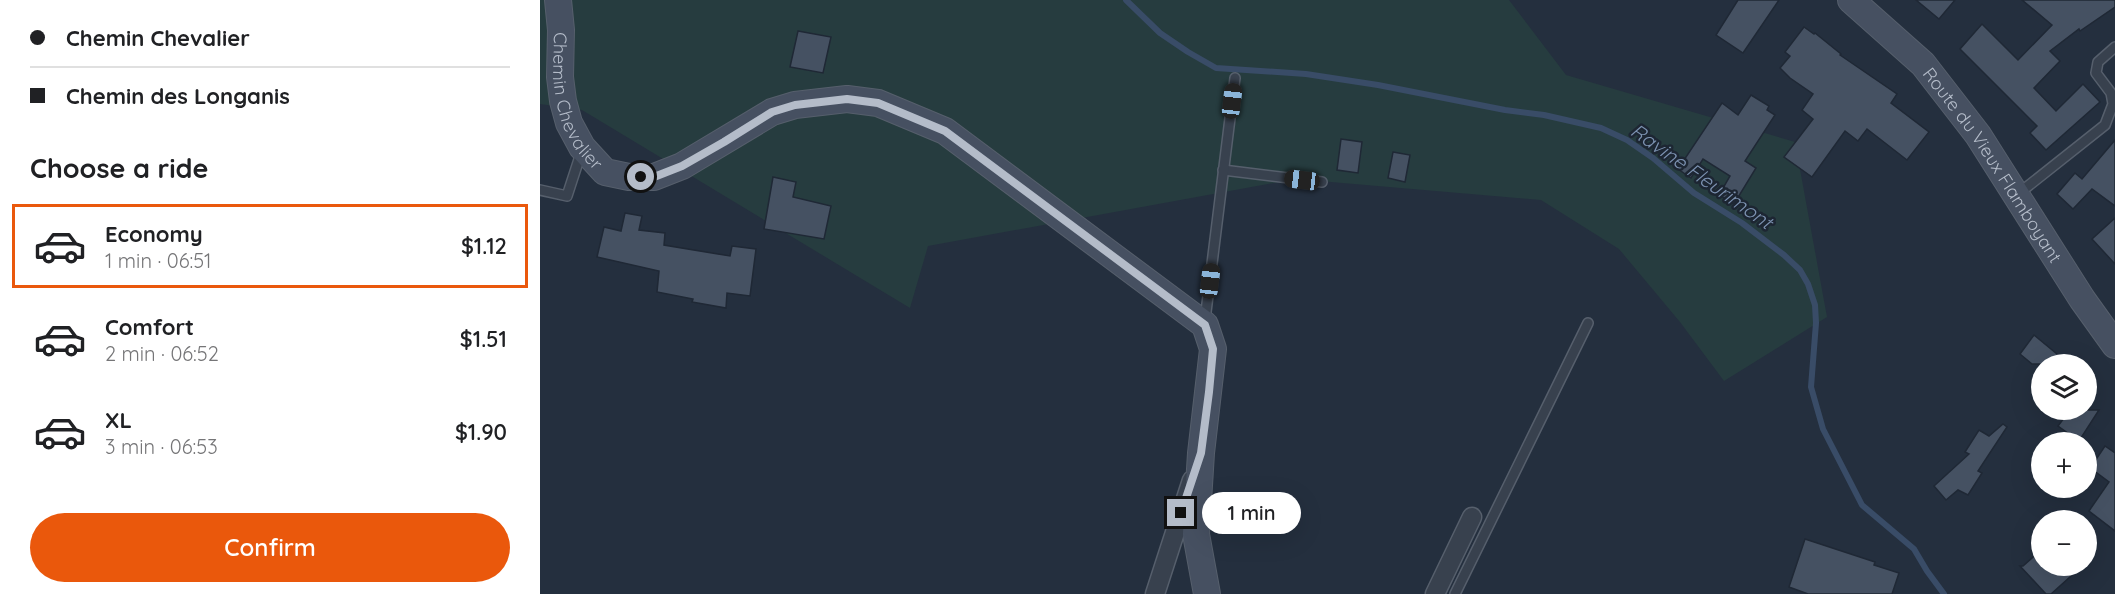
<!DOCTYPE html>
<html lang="en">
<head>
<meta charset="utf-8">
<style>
	:root { --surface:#fff; --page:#f6f6f6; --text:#202124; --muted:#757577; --line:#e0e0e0; --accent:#ea580c }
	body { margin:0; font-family:Quicksand,sans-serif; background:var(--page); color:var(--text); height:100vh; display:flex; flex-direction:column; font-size:22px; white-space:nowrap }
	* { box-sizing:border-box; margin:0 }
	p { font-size:20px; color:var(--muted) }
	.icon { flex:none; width:33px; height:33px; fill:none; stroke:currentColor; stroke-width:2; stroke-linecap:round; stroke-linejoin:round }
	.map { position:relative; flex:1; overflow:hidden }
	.sheet { display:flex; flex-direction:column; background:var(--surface); width:540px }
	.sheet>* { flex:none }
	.banner { display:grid; align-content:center; height:132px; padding:0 30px; background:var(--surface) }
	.buttons { position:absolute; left:1491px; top:354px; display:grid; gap:12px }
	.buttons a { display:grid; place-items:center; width:66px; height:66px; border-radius:50%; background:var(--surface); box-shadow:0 6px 24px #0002; font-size:30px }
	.end { position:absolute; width:27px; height:27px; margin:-14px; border:8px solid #b4bcc9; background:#111; box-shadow:0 0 0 3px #111 }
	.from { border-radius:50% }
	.bubble { position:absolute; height:42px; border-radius:21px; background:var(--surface); box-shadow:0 6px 24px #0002; font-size:20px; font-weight:600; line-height:42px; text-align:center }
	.car { position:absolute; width:18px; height:36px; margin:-18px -9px; border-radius:8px; box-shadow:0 0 4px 2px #0007; background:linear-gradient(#222 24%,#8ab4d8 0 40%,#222 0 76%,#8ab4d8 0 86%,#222 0) }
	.banner b { display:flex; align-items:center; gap:21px; height:57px; font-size:22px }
	.banner b+b { border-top:2px solid var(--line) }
	.banner i { width:15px; height:15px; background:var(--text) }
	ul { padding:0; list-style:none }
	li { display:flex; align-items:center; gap:18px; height:84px; margin:0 12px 9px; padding:0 18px; border:3px solid transparent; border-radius:0px }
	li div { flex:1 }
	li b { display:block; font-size:22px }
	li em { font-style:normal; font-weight:600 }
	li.current { border-color:var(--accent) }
	li>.icon { width:54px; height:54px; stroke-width:1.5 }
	h2 { padding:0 30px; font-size:27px; line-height:72px }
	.action { display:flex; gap:12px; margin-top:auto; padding:12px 30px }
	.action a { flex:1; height:69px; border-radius:36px; background:var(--accent); color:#fff; font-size:24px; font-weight:600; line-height:69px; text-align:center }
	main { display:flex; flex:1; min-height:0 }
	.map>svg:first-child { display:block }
	.green { fill:#263c3f }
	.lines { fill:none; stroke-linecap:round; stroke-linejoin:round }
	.stream { stroke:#394c67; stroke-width:6 }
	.building { fill:#455162; stroke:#1f2835; stroke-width:1.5 }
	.lane-casing { stroke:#565f6c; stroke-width:12 }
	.street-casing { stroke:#565f6c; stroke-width:21 }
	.secondary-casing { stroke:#565f6c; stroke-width:28 }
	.lane { stroke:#38414e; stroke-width:9 }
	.street { stroke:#38414e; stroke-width:18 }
	.secondary { stroke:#465061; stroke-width:26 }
	.route { stroke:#b4bcc9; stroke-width:8 }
	.labels { text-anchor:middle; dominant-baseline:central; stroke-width:5; stroke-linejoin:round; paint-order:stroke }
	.street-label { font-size:18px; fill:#b4bcc9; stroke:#1d2633 }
	.water-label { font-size:20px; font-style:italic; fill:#7c92b1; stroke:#1d2633 }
</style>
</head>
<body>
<main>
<section class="sheet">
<div class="banner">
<b><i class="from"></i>Chemin Chevalier</b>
<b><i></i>Chemin des Longanis</b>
</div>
<h2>Choose a ride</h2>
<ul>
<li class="current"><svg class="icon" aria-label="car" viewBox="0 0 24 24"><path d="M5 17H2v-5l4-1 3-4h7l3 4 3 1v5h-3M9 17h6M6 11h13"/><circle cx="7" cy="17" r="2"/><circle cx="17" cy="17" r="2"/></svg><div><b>Economy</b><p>1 min · 06:51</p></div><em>$1.12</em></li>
<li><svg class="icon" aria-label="car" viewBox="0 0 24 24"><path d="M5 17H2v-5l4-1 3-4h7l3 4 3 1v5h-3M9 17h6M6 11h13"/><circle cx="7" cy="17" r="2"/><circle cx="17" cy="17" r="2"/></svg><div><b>Comfort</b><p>2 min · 06:52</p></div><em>$1.51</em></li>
<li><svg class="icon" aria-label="car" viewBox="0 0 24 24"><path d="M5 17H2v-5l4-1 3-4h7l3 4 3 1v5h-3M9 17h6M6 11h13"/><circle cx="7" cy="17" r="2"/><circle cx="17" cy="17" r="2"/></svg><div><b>XL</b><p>3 min · 06:53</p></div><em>$1.90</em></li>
</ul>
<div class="action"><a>Confirm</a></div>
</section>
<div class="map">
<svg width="1575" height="594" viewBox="0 0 1575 594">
	<rect width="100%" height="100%" fill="#242f3e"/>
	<path class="green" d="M0,0H969L1026,75L1255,142L1287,317L1184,381L1140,322L1079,249L1001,200L756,179L388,246L370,308L42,110L0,104Z"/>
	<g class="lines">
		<path class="stream" d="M586,0L620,33L648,52L676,68L766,74L838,85L965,110L1004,115L1061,128L1087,140L1113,158L1154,193L1202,223L1244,255L1260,270L1268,284L1275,305L1276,323L1271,387L1283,429L1322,505L1374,549L1387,571L1404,594"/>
	</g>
	<g class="building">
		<path d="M1198,0H1239L1203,53L1176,35Z"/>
		<path d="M1376,0H1415L1399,19Z"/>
		<path d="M1482,0H1575V7L1540,31L1539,29L1510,51L1520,61L1494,88L1516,111L1543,84L1560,102L1506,150L1490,133L1497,126L1420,49L1442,24L1478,60L1512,25Z"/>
		<path d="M1264,27L1274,34L1275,33L1301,54L1300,55L1357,94L1351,103L1389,132L1367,160L1327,129L1318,141L1305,131L1272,177L1244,157L1273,119L1262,110L1273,94L1250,78L1240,68L1250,56L1245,52Z"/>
		<path d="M258,31L291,37L283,73L250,67Z"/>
		<path d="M1211,95L1229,106L1227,110L1235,115L1205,161L1216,168L1194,204L1179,195L1190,176L1163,159L1151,178L1138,169L1182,103L1198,115Z"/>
		<path d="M801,139L822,142L818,173L797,170Z"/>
		<path d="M1575,140V206L1552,189L1533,209L1517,194L1535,173L1542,179Z"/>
		<path d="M853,152L870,155L865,182L848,178Z"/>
		<path d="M233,177L256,182L253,197L291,206L284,239L224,229Z"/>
		<path d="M85,213L102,216L99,230L125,233L124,245L190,256L192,246L216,249L210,296L187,293L186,308L152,302L153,299L117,292L119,271L57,257L64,227L81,231Z"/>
		<path d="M1575,218V264L1552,239Z"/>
		<path d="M1494,335L1529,364H1492L1480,354Z"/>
		<path d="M1530,410H1559L1539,441L1518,426Z"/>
		<path d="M1463,424L1467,427L1438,471L1442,473L1428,495L1418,490L1406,500L1394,486L1429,454L1425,452L1439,430L1449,436Z"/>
		<path d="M1565,446L1575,453V531L1549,511L1569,482L1553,470V464Z"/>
		<path d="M1265,539L1335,562L1334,565L1359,573L1352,594H1268L1249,587Z"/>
		<path d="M1502,549V566H1522L1531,576L1511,594H1506L1480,566H1483Z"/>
	</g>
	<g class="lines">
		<g class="lane-casing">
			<g id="lane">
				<path d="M683,170L782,182"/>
				<path d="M0,190L27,196L42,150"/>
				<path d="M1478,194L1565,125L1573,104L1571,93L1556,73L1558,62L1575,47"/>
				<path d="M665,320L695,78"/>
				<path d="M915,594L1048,323"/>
			</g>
		</g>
		<g class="street-casing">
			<g id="street">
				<path d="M615,594L652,480"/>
				<path d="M895,594L932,517"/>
			</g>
		</g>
		<g class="secondary-casing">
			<g id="secondary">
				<path id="s1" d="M18,0L21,30L20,77L23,101L29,123L42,147L65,172L89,177H114L142,166L232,112L255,105L307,99L338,103L405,131L665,325L673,349L661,453L656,534L667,594"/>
				<path id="s2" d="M1311,0L1383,64L1438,135L1542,299L1575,345"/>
			</g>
		</g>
		<use href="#lane" class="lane"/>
		<use href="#street" class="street"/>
		<use href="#secondary" class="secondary"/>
	</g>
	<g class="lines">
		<path class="route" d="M101,177H114L142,166L184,142L232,112L255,105L307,99L338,103L405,131L665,325L673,349L669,392L661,453L641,513"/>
	</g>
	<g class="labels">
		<g class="street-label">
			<text stroke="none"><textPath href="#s1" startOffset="105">Chemin Chevalier</textPath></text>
			<text stroke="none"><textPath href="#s2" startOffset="219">Route du Vieux Flamboyant</textPath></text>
		</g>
		<g class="water-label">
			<text transform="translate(1162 176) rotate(35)">Ravine Fleurimont</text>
		</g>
	</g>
</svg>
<div class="buttons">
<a><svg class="icon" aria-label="layers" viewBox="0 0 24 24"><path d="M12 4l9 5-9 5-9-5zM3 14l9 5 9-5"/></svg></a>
<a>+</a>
<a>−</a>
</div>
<i class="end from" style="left:101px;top:177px"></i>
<i class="end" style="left:641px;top:513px"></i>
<div class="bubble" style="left:662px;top:492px;width:99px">1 min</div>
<i class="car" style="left:692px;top:101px;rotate:7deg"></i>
<i class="car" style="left:762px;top:180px;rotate:277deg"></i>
<i class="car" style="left:670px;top:281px;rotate:7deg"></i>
</div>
</main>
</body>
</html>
